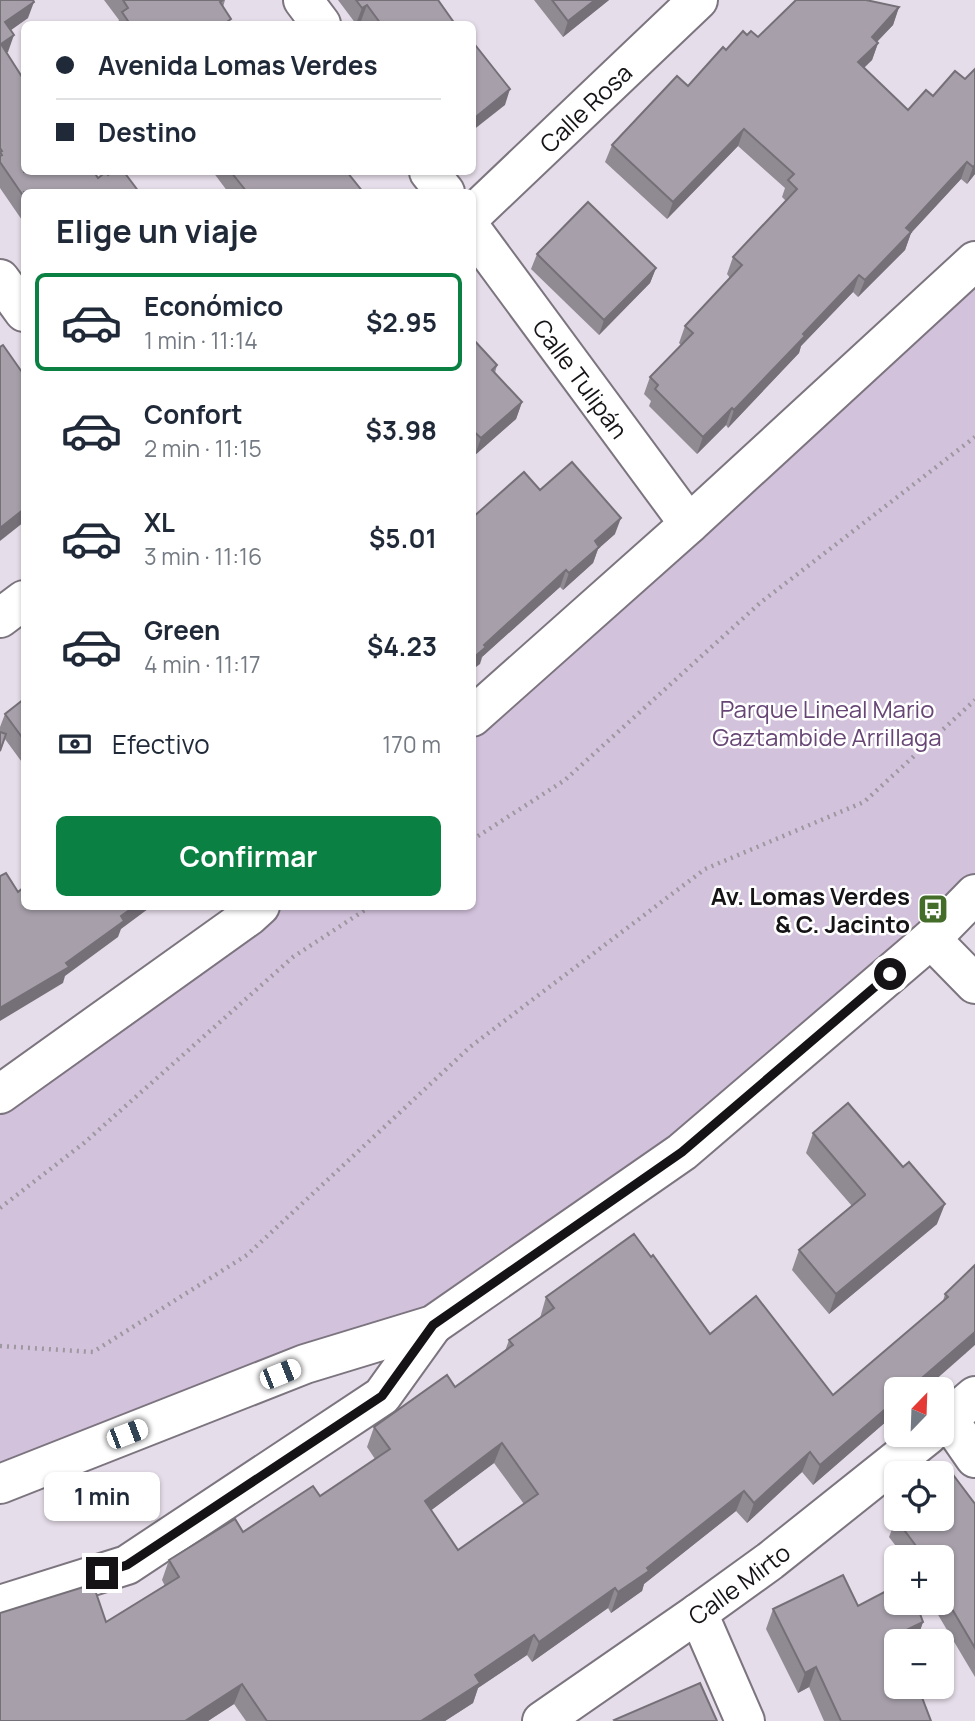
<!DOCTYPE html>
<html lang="es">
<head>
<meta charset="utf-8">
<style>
	:root { --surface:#fff; --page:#f2f2f3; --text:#1f2937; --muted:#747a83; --line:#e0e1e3; --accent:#0b8043 }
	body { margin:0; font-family:Manrope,sans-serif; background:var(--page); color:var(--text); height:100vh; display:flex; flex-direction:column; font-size:26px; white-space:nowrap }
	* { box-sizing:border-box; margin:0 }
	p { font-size:23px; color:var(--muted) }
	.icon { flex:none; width:38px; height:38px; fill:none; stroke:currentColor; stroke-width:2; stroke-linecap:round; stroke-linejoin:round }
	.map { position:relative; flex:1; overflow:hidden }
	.drawer { position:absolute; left:21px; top:189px; width:455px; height:721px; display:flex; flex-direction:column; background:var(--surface); border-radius:10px; box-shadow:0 2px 5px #0004 }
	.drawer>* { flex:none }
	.top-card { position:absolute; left:21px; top:21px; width:455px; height:154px; border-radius:10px; box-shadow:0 2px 5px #0004; display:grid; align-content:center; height:154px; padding:0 35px; background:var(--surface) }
	.needle { width:46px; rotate:23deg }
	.controls { position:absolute; left:884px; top:1377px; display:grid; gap:14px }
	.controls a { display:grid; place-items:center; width:70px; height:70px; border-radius:10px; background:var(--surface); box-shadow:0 2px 5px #0004; font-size:35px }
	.end { position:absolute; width:32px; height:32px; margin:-16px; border:9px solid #161317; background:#fff; box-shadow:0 0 0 4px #fff }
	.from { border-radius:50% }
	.bubble { position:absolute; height:49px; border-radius:10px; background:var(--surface); box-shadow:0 2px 5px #0004; font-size:23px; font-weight:700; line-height:49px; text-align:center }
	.car { position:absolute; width:21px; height:42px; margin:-21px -10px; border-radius:9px; box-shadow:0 0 5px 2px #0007; background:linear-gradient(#fff 24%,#345 0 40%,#fff 0 76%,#345 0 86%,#fff 0) }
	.top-card b { display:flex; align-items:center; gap:24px; height:66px; font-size:26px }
	.top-card b+b { border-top:2px solid var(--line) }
	.top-card i { width:18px; height:18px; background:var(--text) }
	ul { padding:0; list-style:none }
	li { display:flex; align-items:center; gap:21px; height:98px; margin:0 14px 10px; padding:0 21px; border:4px solid transparent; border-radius:10px }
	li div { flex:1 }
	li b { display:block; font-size:26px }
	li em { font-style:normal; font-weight:700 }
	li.selected { border-color:var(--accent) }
	li>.icon { width:63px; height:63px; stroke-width:1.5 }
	h2 { padding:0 35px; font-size:32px; line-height:84px }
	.pay { display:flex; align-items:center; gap:18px; height:77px; padding:0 35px; font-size:26px }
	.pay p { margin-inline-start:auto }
	.cta { display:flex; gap:14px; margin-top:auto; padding:14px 35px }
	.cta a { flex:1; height:80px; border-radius:10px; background:var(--accent); color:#fff; font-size:28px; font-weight:700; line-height:80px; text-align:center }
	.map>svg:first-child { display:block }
	.green { fill:#d3c2dc }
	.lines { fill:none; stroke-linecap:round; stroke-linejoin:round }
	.minor-casing { stroke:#7c757f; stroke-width:42 }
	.path { stroke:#9d97a0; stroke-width:4.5; stroke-dasharray:2 5; stroke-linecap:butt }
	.minor { stroke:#fff; stroke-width:38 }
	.wall { fill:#908a93; fill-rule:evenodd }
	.shaded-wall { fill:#757078 }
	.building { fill:#a7a0ab; stroke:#757078; stroke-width:2; fill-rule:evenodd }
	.route { stroke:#161317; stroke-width:9 }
	.labels { text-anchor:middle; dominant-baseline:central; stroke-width:5; stroke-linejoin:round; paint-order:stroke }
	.street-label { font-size:24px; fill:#161317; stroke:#fff }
	.park-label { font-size:24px; fill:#674676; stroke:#fff }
	.poi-label { font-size:24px; font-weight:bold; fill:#161317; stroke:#fff; text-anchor:end }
</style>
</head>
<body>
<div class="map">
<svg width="975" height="1721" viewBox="0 0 975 1721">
	<rect width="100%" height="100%" fill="#e5dde9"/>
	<path class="green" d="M975,261V894L931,939L433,1325L0,1487V1094L260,907L472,906L473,717Z"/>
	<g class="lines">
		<g class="minor-casing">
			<g id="minor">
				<path d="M303,0L321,24"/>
				<path d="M429,172L445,192"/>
				<path id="s1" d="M472,215L698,0"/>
				<path id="s2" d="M472,230L689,524"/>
				<path d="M0,279L24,312"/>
				<path d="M0,618L24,600"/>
				<path d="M472,717L689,524L975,261"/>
				<path d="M931,939L975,984"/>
				<path d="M0,1094L249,916L260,906"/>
				<path d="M948,1419L975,1458"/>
				<path d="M942,1424L975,1396"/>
				<path d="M0,1484L305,1364L433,1325L682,1152L931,939L975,894"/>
				<path d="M0,1605L127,1565L382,1396L433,1325"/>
				<path d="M698,1613L745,1721"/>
				<path id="s3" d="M542,1721L698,1613L770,1561L928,1435"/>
			</g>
		</g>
		<g class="path">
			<path d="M472,840L565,780L760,603L975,437"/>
			<path d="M0,1208L84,1143L293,957L371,906"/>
			<path d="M0,1346L93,1352L247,1255L470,1047L705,869L864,802L975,700"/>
		</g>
		<use href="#minor" class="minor"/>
	</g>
	<g class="wall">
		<path d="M0,0L28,18L10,30L7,53L24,172L98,178L108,175L139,192H24V223L0,188Z"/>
		<path d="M104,0H225L223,7L229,24H117L119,20Z"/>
		<path d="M338,0H438L455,24H364L361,21L356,24Z"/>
		<path d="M534,0H609L563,37Z"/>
		<path d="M899,7L893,25L877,42L878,43L872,60L864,68L908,110L933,96L955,71L975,174L967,184L961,179L911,233L905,250L858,297L853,292L801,346L799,353L728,428L726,425L697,454L649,406L651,401L644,394L650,377L681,345L679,343L685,326L730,278L727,274L733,257L786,201L782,197L785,188L738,146L667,219L605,162L612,145L688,86L726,50L747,35L758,37Z"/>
		<path d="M213,172H347L363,192H228Z"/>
		<path d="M537,254L656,268L650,283L599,335L531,269Z"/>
		<path d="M472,338L497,365L495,373L522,402L516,419L475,455L472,453Z"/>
		<path d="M540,490L615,534L598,549L593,563L563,590L560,587L482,657L480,664Z"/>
		<path d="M24,699V765L5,739L0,752V727L5,714Z"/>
		<path d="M813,1133L903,1167L937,1224L829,1314L792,1270L799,1250L852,1206L806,1153Z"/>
		<path d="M651,1257L710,1334L833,1395L943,1301L945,1294L975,1265L966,1353L896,1390V1413L813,1485L802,1472L747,1523L736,1511L644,1584L642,1591L611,1613L608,1608L532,1662L527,1655L478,1688L473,1703L445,1721H246L234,1704L208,1721H0L106,1622L165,1586L162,1580L169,1560L243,1532L320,1496L375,1459L367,1447L374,1427L455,1387L505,1351L509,1340L540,1318L546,1297ZM494,1463L524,1504L458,1550L431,1510Z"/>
		<path d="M975,1504V1677L931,1603H942V1558H905L889,1537L896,1519Z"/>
		<path d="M858,1606L923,1622L916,1642H896L931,1721H824L809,1687L798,1693L766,1629L773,1609Z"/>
	</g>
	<g class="shaded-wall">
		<path d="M595,0H609L563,37L568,21Z"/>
		<path d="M34,2L28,18L0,38L5,22Z"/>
		<path d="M367,5L361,21L356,24L362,8Z"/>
		<path d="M899,7L893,25L865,54L872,37Z"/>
		<path d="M14,35L8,52L0,57L1,44Z"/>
		<path d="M878,43L872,60L852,79L858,62Z"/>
		<path d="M510,89L505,105L472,131V120Z"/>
		<path d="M744,129L738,146L667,219L673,202Z"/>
		<path d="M967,162L961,179L911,233L905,250L858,297L865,280L906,228Z"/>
		<path d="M975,165V174L967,184L973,167Z"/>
		<path d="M656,268L650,283L599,335L604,320Z"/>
		<path d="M859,275L853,292L801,346L799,353L728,428L734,410L803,334Z"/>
		<path d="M522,402L516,419L475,455L481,438Z"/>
		<path d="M732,408L726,425L697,454L703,437Z"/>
		<path d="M24,509V522L0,541V528Z"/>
		<path d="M621,518L615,534L598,549L593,563L563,590L569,573L595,541Z"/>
		<path d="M566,570L560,587L482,657L480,664L472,670V659L484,645Z"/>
		<path d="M135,906H152L121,929L118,937L65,976L63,983L0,1021V1008Z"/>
		<path d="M945,1204L937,1224L829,1314L836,1294Z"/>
		<path d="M975,1332V1345L966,1353L924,1390H908Z"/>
		<path d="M896,1400V1413L813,1485L820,1465Z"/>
		<path d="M502,1443L494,1463L417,1521L425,1501Z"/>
		<path d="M810,1452L802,1472L747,1523L754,1503Z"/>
		<path d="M744,1491L736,1511L644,1584L642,1591L611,1613L618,1592L647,1568Z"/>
		<path d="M615,1588L608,1608L532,1662L539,1642Z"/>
		<path d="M923,1622L916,1642H896L898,1634Z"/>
		<path d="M534,1635L527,1655L478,1688L473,1703L445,1721H421L475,1675Z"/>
		<path d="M816,1667L809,1687L798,1693L805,1673Z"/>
		<path d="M242,1684L234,1704L208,1721H185Z"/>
	</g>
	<g class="building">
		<path d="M0,0H33L34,2L5,22L14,35L1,44L24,80V172H94L98,178L106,172L108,175L112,172H124L139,192H24V197L0,162V156L2,155L0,152L2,151L0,148Z"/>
		<path d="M123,0H223L220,2L231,19L224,24H130L122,12L128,8Z"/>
		<path d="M356,0H438L455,24H381L367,5L362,8Z"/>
		<path d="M552,0H595L568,21Z"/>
		<path d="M796,0H866L899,7L872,37L878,43L858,62L908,110L926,90L933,96L955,71L965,79L975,69V165L973,167L967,162L906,228L911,232L865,280L859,275L803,334L805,336L734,410L732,408L703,437L655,389L658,385L650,377L693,333L685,326L742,265L733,257L797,189L788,180L794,174L744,129L673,202L612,145L677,76L688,86L723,47L726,50L743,31L747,35L751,31L758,37Z"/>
		<path d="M472,41L510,89L472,120Z"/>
		<path d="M231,172H347L363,192H247Z"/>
		<path d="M588,202L656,268L604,320L537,254Z"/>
		<path d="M472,338L497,365L492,370L522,402L481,438L472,430Z"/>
		<path d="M3,345L24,375V509L0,528V347Z"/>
		<path d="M572,462L621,518L595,541L599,547L569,573L566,570L484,645L486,647L472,659V518L524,472L540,490Z"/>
		<path d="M24,699V740L5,714Z"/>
		<path d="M0,732L6,734L0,751Z"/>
		<path d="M6,873L18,892L24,887V906H135L121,916L124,921L66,963L69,967L0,1008V876Z"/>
		<path d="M848,1103L903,1167L909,1162L945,1204L836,1294L799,1250L865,1195V1194L813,1133Z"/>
		<path d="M634,1234L651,1257L653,1255L710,1334L756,1296L833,1395L948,1297L945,1294L975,1265V1332L908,1390H896V1400L820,1465L810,1452L754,1503L744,1491L647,1568L649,1571L618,1592L615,1588L539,1642L534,1635L475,1675L480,1683L421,1721H267L242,1684L185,1721H0V1613L93,1584L106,1622L179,1577L169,1560L235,1519L243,1532L313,1486L320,1496L390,1449L374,1427L447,1375L455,1387L513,1345L509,1340L554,1308L546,1297ZM502,1443L538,1494L458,1550L425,1501Z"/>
		<path d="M954,1476L975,1504V1648L942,1592V1558H925L896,1519H942V1485Z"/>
		<path d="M843,1575L858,1606L896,1586V1603H916L923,1622L898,1634L901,1642H896V1687H918L931,1721H841L816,1667L805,1673L773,1609Z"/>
		<path d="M700,1683L717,1721H615L614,1720Z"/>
	</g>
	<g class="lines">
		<path class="route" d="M102,1573L127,1565L382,1396L433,1325L682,1152L890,974"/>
	</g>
	<defs>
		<g id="bus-square" transform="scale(1.575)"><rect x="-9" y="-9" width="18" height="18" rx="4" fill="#446d29" stroke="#fff"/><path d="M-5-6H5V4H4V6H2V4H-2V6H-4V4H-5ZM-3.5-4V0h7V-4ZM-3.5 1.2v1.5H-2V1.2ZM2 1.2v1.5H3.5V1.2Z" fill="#fff"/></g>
	</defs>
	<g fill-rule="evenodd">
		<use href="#bus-square" x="933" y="909"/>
	</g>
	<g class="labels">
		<g class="street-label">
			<text stroke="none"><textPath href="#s1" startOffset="156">Calle Rosa</textPath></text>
			<text stroke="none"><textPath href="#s2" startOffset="184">Calle Tulipán</textPath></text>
			<text stroke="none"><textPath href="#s3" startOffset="240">Calle Mirto</textPath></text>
		</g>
		<g class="park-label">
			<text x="827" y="708">Parque Lineal Mario<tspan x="827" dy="28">Gaztambide Arrillaga</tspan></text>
		</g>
		<g class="poi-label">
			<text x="910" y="895">Av. Lomas Verdes<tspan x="910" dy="28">&amp; C. Jacinto</tspan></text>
		</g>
	</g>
</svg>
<div class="controls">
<a><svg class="needle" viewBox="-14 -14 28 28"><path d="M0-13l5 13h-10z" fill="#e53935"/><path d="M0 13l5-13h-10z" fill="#747a83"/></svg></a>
<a><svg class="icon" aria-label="locate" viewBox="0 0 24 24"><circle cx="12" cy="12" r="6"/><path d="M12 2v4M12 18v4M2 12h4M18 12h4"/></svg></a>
<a>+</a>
<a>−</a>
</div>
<i class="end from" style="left:890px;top:974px"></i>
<i class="end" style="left:102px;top:1573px"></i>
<div class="bubble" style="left:44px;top:1472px;width:116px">1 min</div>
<i class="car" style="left:280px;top:1374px;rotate:68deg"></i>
<i class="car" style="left:127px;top:1434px;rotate:69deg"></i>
<div class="top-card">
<b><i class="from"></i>Avenida Lomas Verdes</b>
<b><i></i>Destino</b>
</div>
<section class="drawer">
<h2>Elige un viaje</h2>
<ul>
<li class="selected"><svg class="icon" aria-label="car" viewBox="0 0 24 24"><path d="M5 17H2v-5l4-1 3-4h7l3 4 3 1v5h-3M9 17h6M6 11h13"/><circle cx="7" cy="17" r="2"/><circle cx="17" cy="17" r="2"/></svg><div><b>Económico</b><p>1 min · 11:14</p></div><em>$2.95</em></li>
<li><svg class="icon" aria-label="car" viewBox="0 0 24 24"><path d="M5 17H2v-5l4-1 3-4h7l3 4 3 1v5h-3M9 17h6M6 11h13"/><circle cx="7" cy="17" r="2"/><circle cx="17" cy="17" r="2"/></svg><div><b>Confort</b><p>2 min · 11:15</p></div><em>$3.98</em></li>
<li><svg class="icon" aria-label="car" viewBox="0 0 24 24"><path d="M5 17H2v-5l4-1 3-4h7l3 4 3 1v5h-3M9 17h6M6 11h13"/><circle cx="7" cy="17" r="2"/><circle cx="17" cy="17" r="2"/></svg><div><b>XL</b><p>3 min · 11:16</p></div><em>$5.01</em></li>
<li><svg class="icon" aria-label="car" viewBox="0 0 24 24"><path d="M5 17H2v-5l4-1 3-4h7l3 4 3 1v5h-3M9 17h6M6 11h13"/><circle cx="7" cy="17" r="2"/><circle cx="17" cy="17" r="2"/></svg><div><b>Green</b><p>4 min · 11:17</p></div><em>$4.23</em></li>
</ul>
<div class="pay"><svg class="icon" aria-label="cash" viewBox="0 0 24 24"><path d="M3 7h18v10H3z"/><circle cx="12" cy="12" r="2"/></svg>Efectivo<p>170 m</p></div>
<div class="cta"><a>Confirmar</a></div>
</section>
</div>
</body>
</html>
